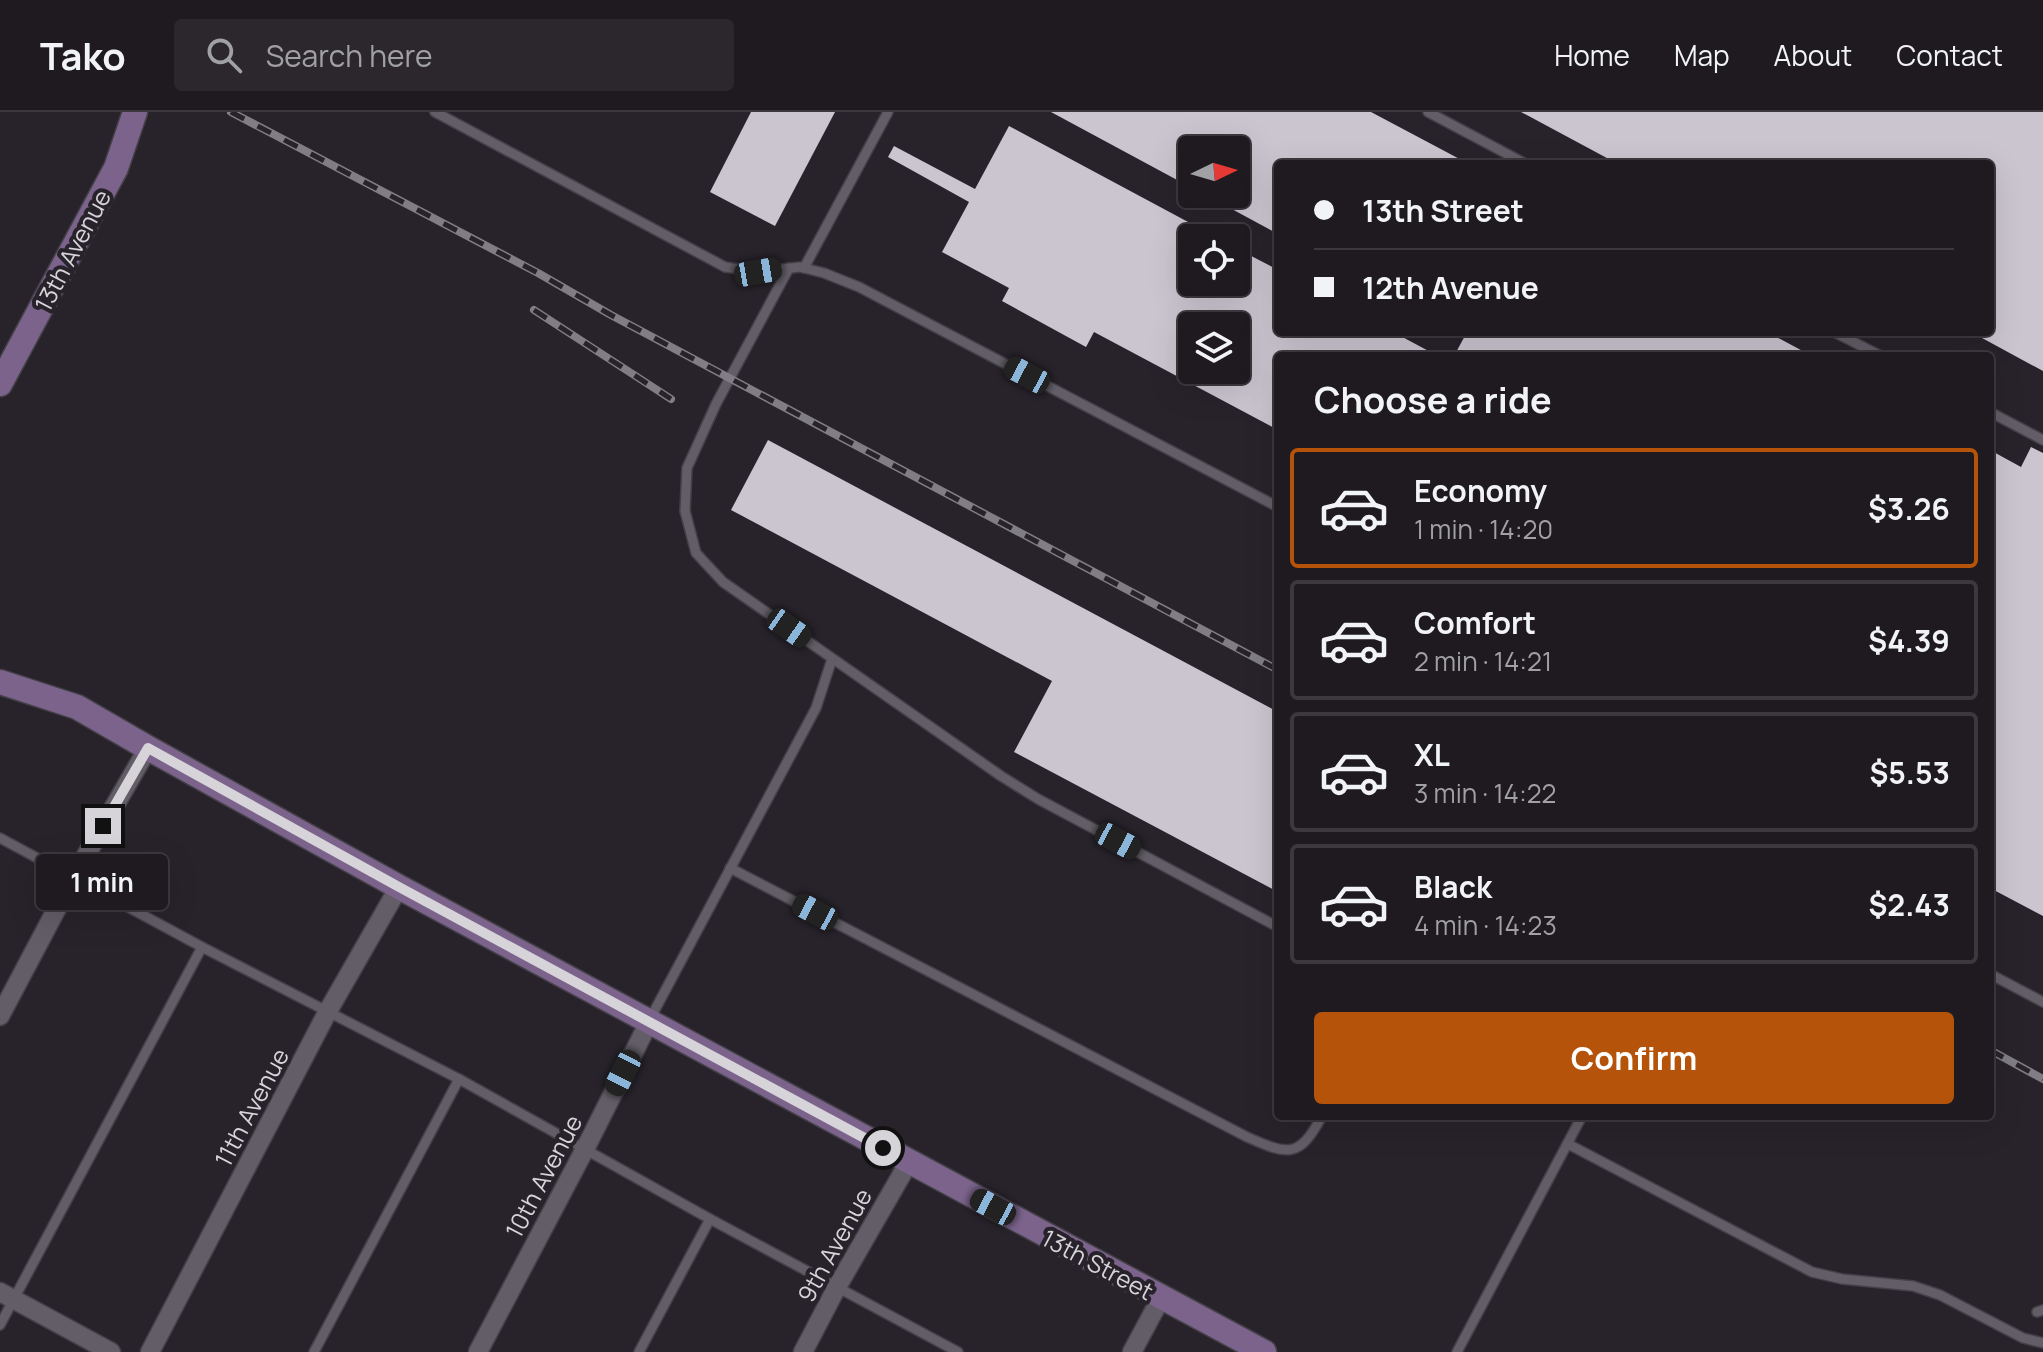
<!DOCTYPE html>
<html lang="en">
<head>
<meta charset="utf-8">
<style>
	:root { --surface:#1e1a20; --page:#2b272d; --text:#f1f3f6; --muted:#a1a1a5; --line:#3c383e; --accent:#b45309 }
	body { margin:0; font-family:Manrope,sans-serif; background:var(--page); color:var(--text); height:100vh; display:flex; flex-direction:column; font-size:30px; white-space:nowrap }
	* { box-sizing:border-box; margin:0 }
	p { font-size:26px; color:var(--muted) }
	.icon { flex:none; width:44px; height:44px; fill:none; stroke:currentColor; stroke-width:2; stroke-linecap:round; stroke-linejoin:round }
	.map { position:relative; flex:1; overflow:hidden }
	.panel { position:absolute; left:1274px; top:240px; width:720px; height:768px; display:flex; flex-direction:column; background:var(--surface); border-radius:8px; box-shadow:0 8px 32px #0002,0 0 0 2px var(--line) }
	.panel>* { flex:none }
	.top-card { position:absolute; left:1274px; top:48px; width:720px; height:176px; border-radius:8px; box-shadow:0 8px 32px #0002,0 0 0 2px var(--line); display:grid; align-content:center; height:176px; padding:0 40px; background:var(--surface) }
	.needle { width:52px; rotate:85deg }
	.tools { position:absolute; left:1178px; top:24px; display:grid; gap:16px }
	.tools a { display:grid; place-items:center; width:72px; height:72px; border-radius:8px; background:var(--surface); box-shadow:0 8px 32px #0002,0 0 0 2px var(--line); font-size:40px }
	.end { position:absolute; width:36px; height:36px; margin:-18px; border:10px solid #d6d3d9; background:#111; box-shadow:0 0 0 4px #111 }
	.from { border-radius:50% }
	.bubble { position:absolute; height:56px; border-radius:8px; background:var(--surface); box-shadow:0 8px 32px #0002,0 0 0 2px var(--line); font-size:26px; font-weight:700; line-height:56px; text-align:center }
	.car { position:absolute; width:24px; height:48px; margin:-24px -12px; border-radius:10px; box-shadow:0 0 6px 2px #0007; background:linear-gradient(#222 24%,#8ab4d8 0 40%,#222 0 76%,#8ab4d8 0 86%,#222 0) }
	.top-card b { display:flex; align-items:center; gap:28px; height:76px; font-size:30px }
	.top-card b+b { border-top:2px solid var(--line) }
	.top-card i { width:20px; height:20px; background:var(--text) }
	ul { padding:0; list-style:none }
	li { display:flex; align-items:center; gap:24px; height:120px; margin:0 16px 12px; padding:0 24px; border:4px solid var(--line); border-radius:8px }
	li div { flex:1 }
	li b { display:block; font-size:30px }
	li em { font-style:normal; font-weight:700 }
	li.current { border-color:var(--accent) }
	li>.icon { width:72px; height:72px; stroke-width:1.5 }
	h2 { padding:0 40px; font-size:36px; line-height:96px }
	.button { display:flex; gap:16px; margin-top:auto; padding:16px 40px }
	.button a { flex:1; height:92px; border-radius:8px; background:var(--accent); color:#fff; font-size:32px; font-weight:700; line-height:92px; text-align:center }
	header { display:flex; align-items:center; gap:48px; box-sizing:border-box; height:112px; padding:0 40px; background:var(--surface); border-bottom:2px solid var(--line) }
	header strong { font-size:38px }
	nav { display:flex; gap:44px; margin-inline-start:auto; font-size:28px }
	.search { width:560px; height:72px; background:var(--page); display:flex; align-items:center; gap:20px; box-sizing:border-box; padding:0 28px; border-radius:8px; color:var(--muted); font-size:30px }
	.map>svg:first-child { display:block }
	.building { fill:#cac5cf; fill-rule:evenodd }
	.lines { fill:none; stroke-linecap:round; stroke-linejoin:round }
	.lane-casing { stroke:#434047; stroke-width:12 }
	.street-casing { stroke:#434047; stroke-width:21 }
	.secondary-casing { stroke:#434047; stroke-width:27 }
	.lane { stroke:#625d66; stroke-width:9 }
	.street { stroke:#625d66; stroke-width:18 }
	.secondary { stroke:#7b638c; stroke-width:24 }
	.rail-casing { stroke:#817d84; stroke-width:8 }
	.rail { stroke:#28232b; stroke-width:5; stroke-dasharray:15; stroke-linecap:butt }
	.route { stroke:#d6d3d9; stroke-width:10 }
	.labels { text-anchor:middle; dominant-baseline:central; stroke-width:8; stroke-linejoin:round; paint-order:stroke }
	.street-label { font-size:24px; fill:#d6d3d9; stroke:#28232b }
</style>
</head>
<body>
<header>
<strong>Tako</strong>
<div class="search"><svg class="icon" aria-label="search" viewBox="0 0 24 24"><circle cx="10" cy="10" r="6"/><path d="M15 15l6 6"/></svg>Search here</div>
<nav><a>Home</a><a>Map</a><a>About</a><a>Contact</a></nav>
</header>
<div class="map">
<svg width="2043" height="1240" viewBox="0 0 2043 1240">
	<rect width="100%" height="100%" fill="#28232b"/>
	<g class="building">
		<path d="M751,0H835L775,114L710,80Z"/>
		<path d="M1051,0H1371L1469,52H1278V122L1204,82H1236V38H1192V76Z"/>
		<path d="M1521,0H2043V259L1971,220H1990V52H1618Z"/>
		<path d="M1009,14L1218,126H1192V170H1236V136L1278,158V220H1393L1438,244H1278V318L1094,220L1086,235L1002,189L1009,176L942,140L969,90L888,45L894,34L975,77ZM1192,214H1236V258H1192Z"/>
		<path d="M1467,220H1767L1812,244H1454Z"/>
		<path d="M768,328L1278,600V780L1014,640L1052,569L731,398Z"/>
		<path d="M2031,335L2043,341V804L1990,776V338L2021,355Z"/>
	</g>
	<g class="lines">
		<g class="lane-casing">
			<g id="lane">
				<path d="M435,0L725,155L758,160L800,155L824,161L859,175L1278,395"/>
				<path d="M1428,0L1526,52"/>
				<path d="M789,156L716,292L687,356L685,399L696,441L723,470L1001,664L1038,687L1278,815"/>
				<path d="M804,156L888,0"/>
				<path d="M1834,220L1881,244"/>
				<path d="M1990,300L2043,328"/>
				<path d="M0,726L202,835L459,967L710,1107L958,1240"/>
				<path d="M730,756L1247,1025C1288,1043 1299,1047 1322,1004"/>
				<path d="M1990,862L2043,890"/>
				<path d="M650,907L816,596L832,547"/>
				<path d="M1568,1032L1812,1160L1842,1167L1913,1174L1940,1183L2023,1226L2043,1231"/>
				<path d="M2037,1200L2043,1198"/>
				<path d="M0,1213L202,835"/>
				<path d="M314,1240L459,967"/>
				<path d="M639,1240L710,1107"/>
				<path d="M1457,1240L1582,1004"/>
			</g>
		</g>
		<g class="street-casing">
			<g id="street">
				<path d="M0,904L73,766L148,636"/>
				<path d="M0,1180L111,1240"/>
				<path d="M150,1240L328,899L399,775"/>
				<path d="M478,1240L585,1037L649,910"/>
				<path d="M803,1240L837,1175L909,1050"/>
				<path d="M1132,1240L1161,1186"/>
			</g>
		</g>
		<g class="secondary-casing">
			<g id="secondary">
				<path d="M0,272L116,56L135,0"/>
				<path d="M0,570L77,595L148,636L399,775L1264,1240"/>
			</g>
		</g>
		<use href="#lane" class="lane"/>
		<use href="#street" class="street"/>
		<use href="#secondary" class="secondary"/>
		<g class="rail-casing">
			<g id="rail">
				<path d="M231,0L538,161L611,203L1278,558"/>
				<path d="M534,198L671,287"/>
				<path d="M1990,938L2043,967"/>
			</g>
		</g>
		<use href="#rail" class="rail"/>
	</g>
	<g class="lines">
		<path class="route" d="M103,714L148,636L399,775L883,1036"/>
	</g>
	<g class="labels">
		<g class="street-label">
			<text transform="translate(72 138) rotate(-62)">13th Avenue</text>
			<text transform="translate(251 995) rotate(-62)">11th Avenue</text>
			<text transform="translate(543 1064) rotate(-62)">10th Avenue</text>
			<text transform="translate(834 1133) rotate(-61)">9th Avenue</text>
			<text transform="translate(1098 1152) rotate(28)">13th Street</text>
		</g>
	</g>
</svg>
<div class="tools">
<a><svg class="needle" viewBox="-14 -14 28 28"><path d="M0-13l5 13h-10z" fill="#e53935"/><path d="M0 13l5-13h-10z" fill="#a1a1a5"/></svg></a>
<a><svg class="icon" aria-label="locate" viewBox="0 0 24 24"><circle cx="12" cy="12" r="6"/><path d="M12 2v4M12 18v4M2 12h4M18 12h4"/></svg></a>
<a><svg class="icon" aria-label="layers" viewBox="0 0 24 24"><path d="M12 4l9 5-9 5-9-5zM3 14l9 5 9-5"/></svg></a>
</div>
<i class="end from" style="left:883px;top:1036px"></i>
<i class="end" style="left:103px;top:714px"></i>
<div class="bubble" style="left:36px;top:742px;width:132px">1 min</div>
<i class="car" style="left:758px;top:160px;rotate:80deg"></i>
<i class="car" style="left:1027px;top:263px;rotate:298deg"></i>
<i class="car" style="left:789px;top:516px;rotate:125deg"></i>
<i class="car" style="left:1118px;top:729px;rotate:118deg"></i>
<i class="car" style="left:815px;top:800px;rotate:298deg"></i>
<i class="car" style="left:623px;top:961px;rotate:207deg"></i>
<i class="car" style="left:993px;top:1095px;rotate:298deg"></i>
<div class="top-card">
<b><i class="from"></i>13th Street</b>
<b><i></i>12th Avenue</b>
</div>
<section class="panel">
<h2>Choose a ride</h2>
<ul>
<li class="current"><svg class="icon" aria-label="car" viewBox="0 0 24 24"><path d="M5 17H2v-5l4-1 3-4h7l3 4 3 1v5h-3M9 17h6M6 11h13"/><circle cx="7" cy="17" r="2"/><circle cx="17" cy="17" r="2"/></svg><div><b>Economy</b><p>1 min · 14:20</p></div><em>$3.26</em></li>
<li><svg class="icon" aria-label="car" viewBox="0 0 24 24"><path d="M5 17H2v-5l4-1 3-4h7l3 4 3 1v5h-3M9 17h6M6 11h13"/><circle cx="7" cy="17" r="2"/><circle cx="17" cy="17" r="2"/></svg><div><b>Comfort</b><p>2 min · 14:21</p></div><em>$4.39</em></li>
<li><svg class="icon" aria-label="car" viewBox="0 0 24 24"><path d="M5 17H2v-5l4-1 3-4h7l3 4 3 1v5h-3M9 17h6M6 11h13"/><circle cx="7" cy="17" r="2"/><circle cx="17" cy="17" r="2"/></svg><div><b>XL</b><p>3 min · 14:22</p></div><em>$5.53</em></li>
<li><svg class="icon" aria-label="car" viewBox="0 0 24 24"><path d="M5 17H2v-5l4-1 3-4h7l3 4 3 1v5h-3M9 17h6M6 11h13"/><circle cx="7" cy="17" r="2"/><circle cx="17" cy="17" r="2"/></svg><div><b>Black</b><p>4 min · 14:23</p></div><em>$2.43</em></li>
</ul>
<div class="button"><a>Confirm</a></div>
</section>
</div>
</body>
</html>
